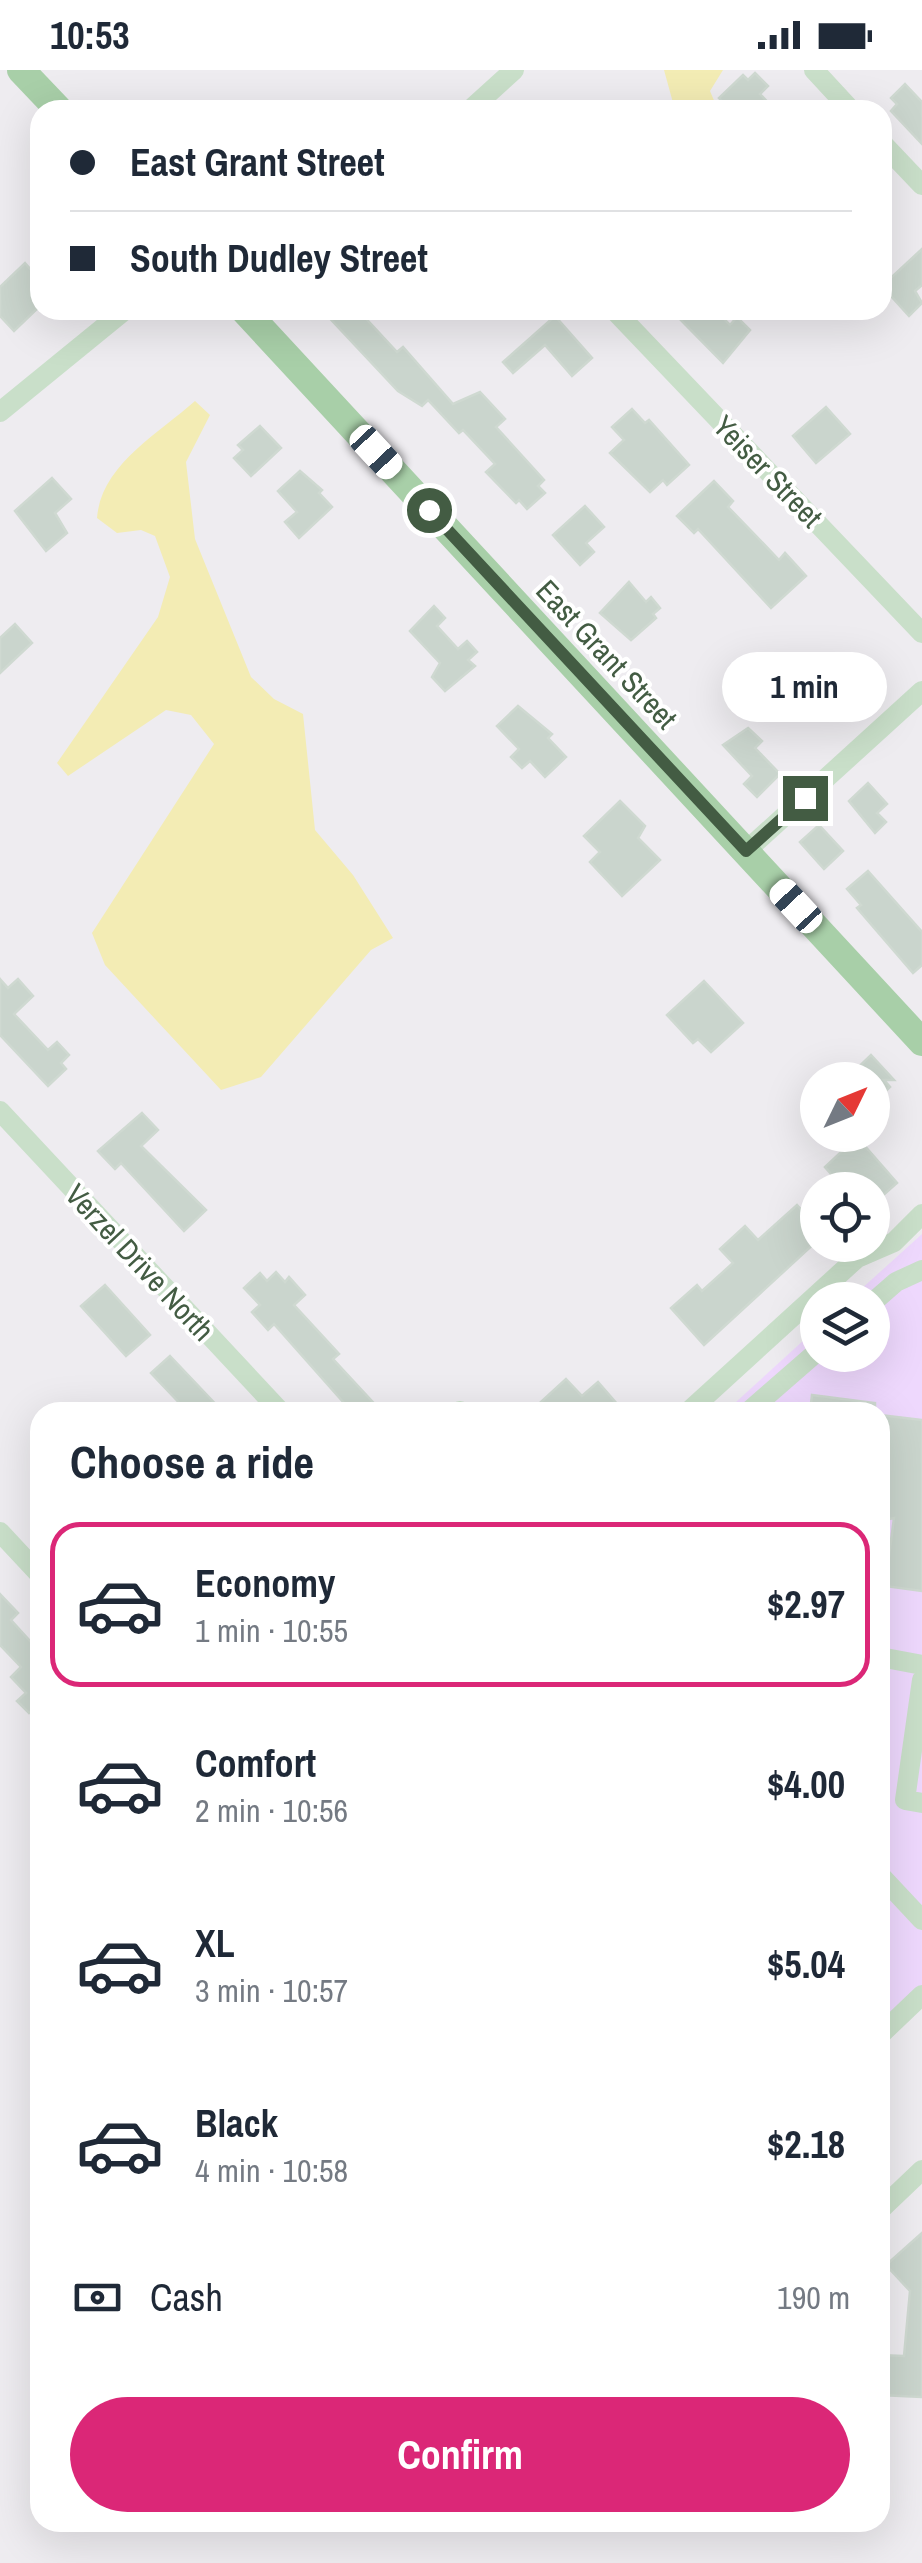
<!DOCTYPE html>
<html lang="en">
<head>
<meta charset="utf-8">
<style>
	:root { --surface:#fff; --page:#f2f2f3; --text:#1f2937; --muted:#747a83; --line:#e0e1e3; --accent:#db2777 }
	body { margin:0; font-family:"Archivo Narrow",sans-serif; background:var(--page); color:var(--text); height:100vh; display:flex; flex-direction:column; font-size:38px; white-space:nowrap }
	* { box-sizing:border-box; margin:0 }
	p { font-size:32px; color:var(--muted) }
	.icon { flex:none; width:55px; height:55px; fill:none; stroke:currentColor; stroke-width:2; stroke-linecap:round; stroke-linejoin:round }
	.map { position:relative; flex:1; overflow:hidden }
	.side { position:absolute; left:30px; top:1332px; width:860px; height:1130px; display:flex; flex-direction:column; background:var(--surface); border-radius:30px; box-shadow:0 10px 40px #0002 }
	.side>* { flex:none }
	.banner { position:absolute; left:30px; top:30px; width:862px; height:220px; border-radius:30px; box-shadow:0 10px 40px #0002; display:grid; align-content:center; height:220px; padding:0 40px; background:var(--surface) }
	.needle { width:65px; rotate:47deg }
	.controls { position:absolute; left:800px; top:992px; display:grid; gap:20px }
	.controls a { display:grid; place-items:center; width:90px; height:90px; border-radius:50%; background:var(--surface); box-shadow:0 10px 40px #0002; font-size:50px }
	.end { position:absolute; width:45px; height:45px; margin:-22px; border:12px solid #435c43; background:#fff; box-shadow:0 0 0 5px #fff }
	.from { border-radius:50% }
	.bubble { position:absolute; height:70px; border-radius:35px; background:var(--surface); box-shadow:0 10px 40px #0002; font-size:32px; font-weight:800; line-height:70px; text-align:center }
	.car { position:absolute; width:30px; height:60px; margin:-30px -15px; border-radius:12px; box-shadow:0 0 8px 2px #0007; background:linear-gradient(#fff 24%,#345 0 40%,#fff 0 76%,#345 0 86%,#fff 0) }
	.banner b { display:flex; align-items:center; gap:35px; height:95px; font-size:38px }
	.banner b+b { border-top:2px solid var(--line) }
	.banner i { width:25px; height:25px; background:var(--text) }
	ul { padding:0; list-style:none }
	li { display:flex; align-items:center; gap:30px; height:165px; margin:0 20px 15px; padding:0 20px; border:5px solid transparent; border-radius:30px }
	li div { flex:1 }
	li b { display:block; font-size:38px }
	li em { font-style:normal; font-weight:800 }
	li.selected { border-color:var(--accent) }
	li>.icon { width:90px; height:90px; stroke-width:1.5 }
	h2 { padding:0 40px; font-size:45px; line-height:120px }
	.pay { display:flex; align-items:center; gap:25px; height:110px; padding:0 40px; font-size:38px }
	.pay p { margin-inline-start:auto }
	.action { display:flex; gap:20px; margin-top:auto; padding:20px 40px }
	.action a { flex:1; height:115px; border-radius:60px; background:var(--accent); color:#fff; font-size:40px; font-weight:800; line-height:115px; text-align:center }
	.status { display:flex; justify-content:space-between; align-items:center; height:70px; padding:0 50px; background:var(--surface); direction:ltr }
	.status svg { height:28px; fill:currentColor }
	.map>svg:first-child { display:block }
	.medical { fill:#eed8fd }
	.green { fill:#f3ecb4 }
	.building { fill:#cad5cd; stroke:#cfd9d1; stroke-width:2.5 }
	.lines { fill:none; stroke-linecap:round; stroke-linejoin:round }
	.minor { stroke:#c9dfc9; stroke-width:20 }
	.major { stroke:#a8cfa8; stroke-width:28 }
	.route { stroke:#435c43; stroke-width:12 }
	.labels { text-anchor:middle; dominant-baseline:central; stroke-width:8; stroke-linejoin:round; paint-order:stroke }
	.street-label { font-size:30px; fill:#435c43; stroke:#fff }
</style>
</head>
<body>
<div class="status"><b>10:53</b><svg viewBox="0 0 49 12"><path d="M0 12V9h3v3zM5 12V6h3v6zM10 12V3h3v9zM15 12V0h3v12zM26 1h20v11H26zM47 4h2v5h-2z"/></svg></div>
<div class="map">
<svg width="922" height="2493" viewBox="0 0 922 2493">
	<rect width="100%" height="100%" fill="#eeecf0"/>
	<path class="medical" d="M922,1164V1937L880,1977V1342H725L817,1258L818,1285H872V1230H849Z"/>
	<g class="green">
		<path d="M664,0H723L710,21L718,40H675Z"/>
		<path d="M195,331L210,345L186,392L195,469L251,607L274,629L303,644L315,760L353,805L393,868L371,880L261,1007L221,1020L105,895L92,863L214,674L191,645L166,640L68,706L57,693L158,547L170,507L155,466L141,460L117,463L97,448C101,395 158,364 195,331Z"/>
	</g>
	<g class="building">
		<path d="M755,3L768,16L760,24L775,40H730L719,28L743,5L748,10Z"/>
		<path d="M905,14L922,32V74L891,41L897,34L891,28Z"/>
		<path d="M922,179V215L915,221L922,233L909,246L882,216Z"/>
		<path d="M25,193L40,210V236L14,261L0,246V217Z"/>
		<path d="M322,240H358L397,282L403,277L453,334L480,322L505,349L496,357L544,410L538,416L545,423L527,439L519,430L516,433L486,402L495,394L463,360L459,363L428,330L422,336L398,321Z"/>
		<path d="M671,240H715L730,255L737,247L750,260L723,293Z"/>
		<path d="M555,246L592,288L572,306L545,275L513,303L503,292Z"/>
		<path d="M826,337L850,364L816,393L793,366Z"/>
		<path d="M632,339L645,353L649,350L689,395L667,415L663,410L650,422L610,383L624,370L612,357Z"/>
		<path d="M260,356L281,378L251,406L234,388L243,380L238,375Z"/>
		<path d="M300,401L322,420L319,423L332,437L299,468L285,452L297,442L278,421Z"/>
		<path d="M52,408L71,429L55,443L67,463L46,481L15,441Z"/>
		<path d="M714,411L733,431L728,437L760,470L779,490L785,483L806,506L771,538L698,459L694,463L677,446Z"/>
		<path d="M585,436L604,457L586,473L594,482L580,495L553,465Z"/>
		<path d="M629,512L646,532L651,527L660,538L653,544L656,548L631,570L600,543Z"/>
		<path d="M434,536L445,548L437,556L458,579L467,571L477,582L468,590L475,596L445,621L432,607L440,593L410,561Z"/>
		<path d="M15,554L32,573L0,603V568Z"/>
		<path d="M518,636L552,664L548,668L566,687L545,707L530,691L522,698L511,687L519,679L497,656Z"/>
		<path d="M748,658L762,671L755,678L780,704L757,727L744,714L752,706L723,675Z"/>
		<path d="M868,713L887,734L877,743L886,752L875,763L849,731Z"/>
		<path d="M620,731L645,756L638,768L660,790L622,826L590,792L600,782L584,766Z"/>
		<path d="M819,755L843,781L824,799L800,772Z"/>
		<path d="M868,801L922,862V895L913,903L857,838L861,835L847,819Z"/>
		<path d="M0,909L8,918L18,909L33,926L14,944L48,980L57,972L69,985L61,993L66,999L48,1016L0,965Z"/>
		<path d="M704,911L743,953L711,982L698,969L693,973L667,945Z"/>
		<path d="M871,985L894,1010H884L890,1017L872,1034V1010H845Z"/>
		<path d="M142,1043L158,1060L141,1076L206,1140L184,1161L121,1093L115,1099L98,1081Z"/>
		<path d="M857,1067L897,1113L872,1135V1120H845L825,1097Z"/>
		<path d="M797,1135L818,1158V1170L704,1275L671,1238L697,1215L702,1221L733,1193L720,1179L745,1156L758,1170Z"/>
		<path d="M276,1202L285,1212L289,1207L305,1225L294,1235L339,1284L333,1289L382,1342H352L274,1254L268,1260L252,1242L260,1235L244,1218L260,1203L267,1211Z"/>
		<path d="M105,1215L150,1265L126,1286L81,1236Z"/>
		<path d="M170,1286L223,1342H188L151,1303Z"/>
		<path d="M566,1309L582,1326L598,1312L617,1334L608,1342H530Z"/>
		<path d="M812,1325L875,1333V1342H810Z"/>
		<path d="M880,1345L922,1350V1521L885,1516L894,1448L880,1451Z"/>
		<path d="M0,1524L18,1543L11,1550L40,1582V1638L37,1635L29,1643L17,1631L26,1623L11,1607L21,1597L0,1575Z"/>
		<path d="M922,2163V2327L880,2325V2285L904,2286L910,2221L886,2195Z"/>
	</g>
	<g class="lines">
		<g class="minor">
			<path d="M814,0L851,40"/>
			<path d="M470,40L514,0"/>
			<path d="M882,73L922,115"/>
			<path d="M614,240L922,563"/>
			<path d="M0,342L125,240"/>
			<path d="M746,781L922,621"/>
			<path d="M0,1041L281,1342"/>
			<path d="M872,1233L896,1212L922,1200"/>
			<path d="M459,1342L460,1341"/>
			<path d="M688,1342L857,1188L894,1172L922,1144"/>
			<path d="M748,1342L818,1281"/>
			<path d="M0,1462L40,1505"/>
			<path d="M880,1587L922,1595"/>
			<path d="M922,1610L905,1730L922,1733"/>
			<path d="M880,1805L922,1850"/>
			<path d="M880,1965L922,1925"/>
			<path d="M881,2139L922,2100"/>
		</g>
		<g class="major">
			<path d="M21,0L59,40"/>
			<path d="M244,240L922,972"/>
		</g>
	</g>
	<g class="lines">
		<path class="route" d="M429,440L746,781L805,728"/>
	</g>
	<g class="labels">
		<g class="street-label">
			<text transform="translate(768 401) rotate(46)">Yeiser Street</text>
			<text transform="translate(607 584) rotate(47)">East Grant Street</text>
			<text transform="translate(140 1192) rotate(47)">Verzel Drive North</text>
		</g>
	</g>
</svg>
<div class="controls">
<a><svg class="needle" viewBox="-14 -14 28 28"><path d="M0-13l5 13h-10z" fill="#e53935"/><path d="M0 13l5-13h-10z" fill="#747a83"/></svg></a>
<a><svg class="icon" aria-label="locate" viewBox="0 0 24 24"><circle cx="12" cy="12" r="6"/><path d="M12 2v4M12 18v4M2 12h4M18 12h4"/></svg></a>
<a><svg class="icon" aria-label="layers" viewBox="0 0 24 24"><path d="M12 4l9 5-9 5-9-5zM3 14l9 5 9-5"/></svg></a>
</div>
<i class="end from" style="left:429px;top:440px"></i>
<i class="end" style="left:805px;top:728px"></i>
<div class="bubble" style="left:722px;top:582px;width:165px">1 min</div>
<i class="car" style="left:376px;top:382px;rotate:137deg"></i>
<i class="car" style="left:796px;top:836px;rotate:317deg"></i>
<div class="banner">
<b><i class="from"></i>East Grant Street</b>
<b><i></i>South Dudley Street</b>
</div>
<section class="side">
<h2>Choose a ride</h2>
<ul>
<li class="selected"><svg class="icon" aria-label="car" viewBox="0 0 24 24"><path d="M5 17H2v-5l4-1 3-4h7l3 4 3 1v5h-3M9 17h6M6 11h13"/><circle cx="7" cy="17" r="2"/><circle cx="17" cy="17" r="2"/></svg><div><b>Economy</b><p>1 min · 10:55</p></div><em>$2.97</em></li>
<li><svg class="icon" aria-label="car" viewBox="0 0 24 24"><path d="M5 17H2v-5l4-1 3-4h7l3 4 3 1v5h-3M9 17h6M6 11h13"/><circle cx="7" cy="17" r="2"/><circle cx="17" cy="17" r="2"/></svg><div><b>Comfort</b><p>2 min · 10:56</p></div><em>$4.00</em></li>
<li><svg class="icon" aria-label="car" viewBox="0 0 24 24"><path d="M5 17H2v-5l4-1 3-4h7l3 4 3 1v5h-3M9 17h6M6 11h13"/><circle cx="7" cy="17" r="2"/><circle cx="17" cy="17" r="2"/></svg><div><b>XL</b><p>3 min · 10:57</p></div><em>$5.04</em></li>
<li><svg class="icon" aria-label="car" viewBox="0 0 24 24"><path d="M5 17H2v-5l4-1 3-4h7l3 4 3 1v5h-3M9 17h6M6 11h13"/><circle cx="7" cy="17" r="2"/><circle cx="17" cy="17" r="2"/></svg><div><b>Black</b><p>4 min · 10:58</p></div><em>$2.18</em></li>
</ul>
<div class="pay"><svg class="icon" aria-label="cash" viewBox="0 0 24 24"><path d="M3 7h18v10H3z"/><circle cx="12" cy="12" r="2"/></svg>Cash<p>190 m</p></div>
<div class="action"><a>Confirm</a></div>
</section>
</div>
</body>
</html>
